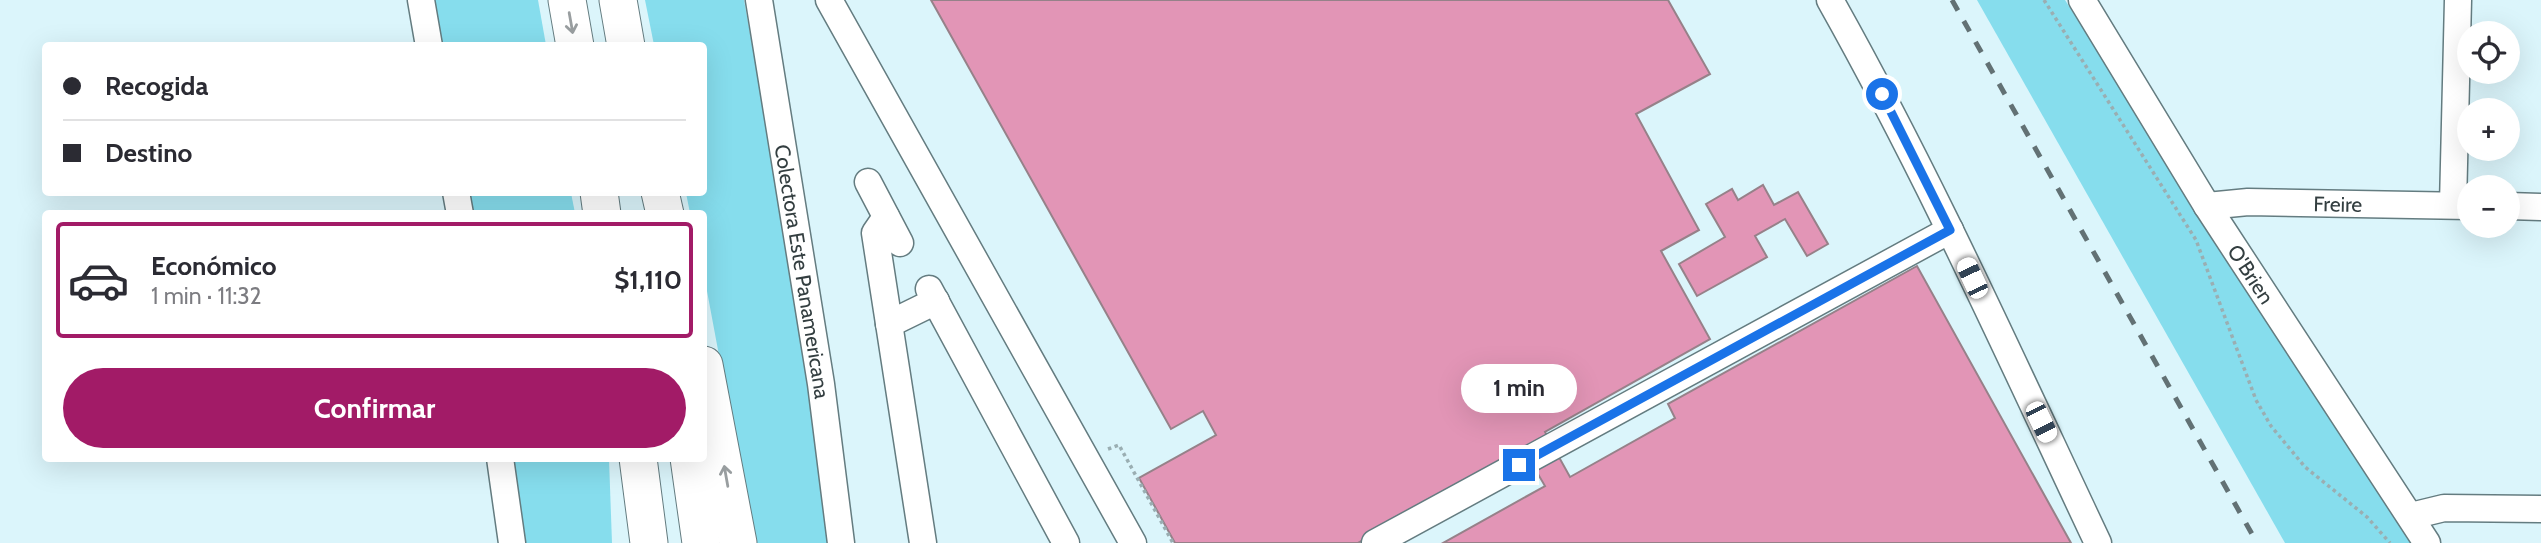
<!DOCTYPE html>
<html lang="es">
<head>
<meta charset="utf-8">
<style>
	:root { --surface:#fff; --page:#f7f7f7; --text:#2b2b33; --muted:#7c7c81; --line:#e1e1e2; --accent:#a21b67 }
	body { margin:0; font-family:Cabin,sans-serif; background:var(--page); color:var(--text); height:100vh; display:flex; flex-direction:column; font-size:26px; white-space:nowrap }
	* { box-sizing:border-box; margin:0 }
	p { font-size:23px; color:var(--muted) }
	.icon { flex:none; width:38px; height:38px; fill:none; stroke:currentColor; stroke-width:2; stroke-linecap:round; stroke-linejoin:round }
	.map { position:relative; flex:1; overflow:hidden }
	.panel { position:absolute; left:42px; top:210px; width:665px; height:252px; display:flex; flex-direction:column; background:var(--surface); border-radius:7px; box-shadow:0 7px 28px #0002 }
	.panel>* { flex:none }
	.banner { position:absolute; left:42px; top:42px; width:665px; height:154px; border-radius:7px; box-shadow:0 7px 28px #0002; display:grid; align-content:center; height:154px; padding:0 21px; background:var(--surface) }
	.controls { position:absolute; left:2457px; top:21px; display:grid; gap:14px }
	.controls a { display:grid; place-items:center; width:63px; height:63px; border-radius:50%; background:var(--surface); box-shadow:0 7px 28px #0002; font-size:35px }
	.end { position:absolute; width:32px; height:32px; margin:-16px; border:9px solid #1a73e8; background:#fff; box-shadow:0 0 0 4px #fff }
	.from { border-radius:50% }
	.bubble { position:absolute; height:49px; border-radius:24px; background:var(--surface); box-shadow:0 7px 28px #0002; font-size:23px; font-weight:800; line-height:49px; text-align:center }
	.car { position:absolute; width:21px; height:42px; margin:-21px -10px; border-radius:9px; box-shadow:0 0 5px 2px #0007; background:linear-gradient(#fff 24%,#345 0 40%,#fff 0 76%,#345 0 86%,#fff 0) }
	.banner b { display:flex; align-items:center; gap:24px; height:66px; font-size:26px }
	.banner b+b { border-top:2px solid var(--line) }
	.banner i { width:18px; height:18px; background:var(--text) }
	ul { padding:12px 0 0; list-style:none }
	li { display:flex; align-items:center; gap:21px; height:116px; margin:0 14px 10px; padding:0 7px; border:4px solid var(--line); border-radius:7px }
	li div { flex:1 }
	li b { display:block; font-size:26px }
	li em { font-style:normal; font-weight:800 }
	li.selected { border-color:var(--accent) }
	li>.icon { width:63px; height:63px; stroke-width:1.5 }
	.primary-button { display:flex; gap:14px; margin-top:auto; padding:14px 21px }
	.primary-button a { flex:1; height:80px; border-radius:42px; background:var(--accent); color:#fff; font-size:28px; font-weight:800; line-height:80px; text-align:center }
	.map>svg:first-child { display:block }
	.green { fill:#86dded }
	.building { fill:#e295b6; stroke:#968189; stroke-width:2 }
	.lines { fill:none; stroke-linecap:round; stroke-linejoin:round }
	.minor-casing { stroke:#647c80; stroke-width:29 }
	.highway-casing { stroke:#647c80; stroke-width:39 }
	.path { stroke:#9aaeb2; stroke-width:3.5; stroke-dasharray:3.5 3.5; stroke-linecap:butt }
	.minor { stroke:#fff; stroke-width:26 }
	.highway { stroke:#fff; stroke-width:37 }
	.rail { stroke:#627174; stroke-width:5; stroke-dasharray:12 12; stroke-linecap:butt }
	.oneway { stroke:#999ea0 }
	.route { stroke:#1a73e8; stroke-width:9 }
	.labels { text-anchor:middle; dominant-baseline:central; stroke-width:5; stroke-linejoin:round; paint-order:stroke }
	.street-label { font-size:21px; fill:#333e40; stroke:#dbf5fb }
</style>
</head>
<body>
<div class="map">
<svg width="2541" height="543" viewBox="0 0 2541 543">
	<rect width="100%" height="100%" fill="#dbf5fb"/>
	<g class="green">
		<path d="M433,0H538L546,45H441Z"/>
		<path d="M645,0H744L803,325L832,543H754L704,275V214L690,213L686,193L704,192V46L654,45Z"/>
		<path d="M1977,0H2065L2415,543H2285Z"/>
		<path d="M468,193H571L575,213H472Z"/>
		<path d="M512,459H609L612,543H526Z"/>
	</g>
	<g class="building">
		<path d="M931,0H1668L1710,74L1636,114L1699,230L1661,251L1710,339L1545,432L1570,477L1675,418L1668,404L1917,266L2071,543H1443L1545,486L1538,474L1527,480L1514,457L1358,543H1175L1139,478L1216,435L1203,411L1171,429Z"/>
		<path d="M1763,185L1774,205L1798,192L1828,244L1807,256L1785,219L1755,236L1767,257L1697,296L1679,264L1725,237L1706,204L1732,189L1738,200Z"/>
	</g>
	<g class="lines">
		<g class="minor-casing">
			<g id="minor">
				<path d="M421,0L429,46"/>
				<path id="s1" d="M759,0L821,384L841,543"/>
				<path d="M829,0L1133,543"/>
				<path d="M1830,0C1929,176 2012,361 2098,543"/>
				<path id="s2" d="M2082,0L2207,206L2427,543"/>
				<path d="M868,182L900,243"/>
				<path d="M456,192L460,214"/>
				<path d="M2453,205L2458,0"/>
				<path id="s3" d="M2207,206L2248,202L2469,206"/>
				<path d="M2508,206L2541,207"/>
				<path d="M886,217L875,233L923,543"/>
				<path d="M929,289L1066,543"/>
				<path d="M889,324L936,301"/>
				<path d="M500,458L512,543"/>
				<path d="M2411,516L2444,508L2541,509"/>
				<path d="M1375,543L1950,230"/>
			</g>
		</g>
		<g class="highway-casing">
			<g id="highway">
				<path d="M567,0L575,46"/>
				<path d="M618,0L626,46"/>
				<path d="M599,192L602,214"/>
				<path d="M660,192L665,214"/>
				<path d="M704,365L738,543"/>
				<path d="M638,458L649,543"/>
				<path d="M689,458L701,543"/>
			</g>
		</g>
		<g class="path">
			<path d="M2044,0L2196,240L2256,400L2271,426L2305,467L2367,517L2390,543"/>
			<path d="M1108,449L1119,445L1173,543"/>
		</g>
		<use href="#minor" class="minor"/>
		<use href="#highway" class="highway"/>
		<path class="rail" d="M1952,0L2257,543"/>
	</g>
	<defs><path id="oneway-shaft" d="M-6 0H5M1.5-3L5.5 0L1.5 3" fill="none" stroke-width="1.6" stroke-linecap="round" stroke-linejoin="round" transform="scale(1.75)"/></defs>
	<g class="oneway">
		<use href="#oneway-shaft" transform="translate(571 23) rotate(80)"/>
		<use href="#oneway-shaft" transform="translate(726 476) rotate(-100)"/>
	</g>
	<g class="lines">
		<path class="route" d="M1519,465L1950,230L1882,94"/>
	</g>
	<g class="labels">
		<g class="street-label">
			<text stroke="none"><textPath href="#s3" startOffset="131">Freire</textPath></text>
			<text stroke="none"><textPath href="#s1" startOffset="275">Colectora Este Panamericana</textPath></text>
			<text stroke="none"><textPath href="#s2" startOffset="322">O'Brien</textPath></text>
		</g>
	</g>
</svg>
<div class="controls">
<a><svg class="icon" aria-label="locate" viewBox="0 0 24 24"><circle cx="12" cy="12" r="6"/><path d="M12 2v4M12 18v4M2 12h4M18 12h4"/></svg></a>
<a>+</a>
<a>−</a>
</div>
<i class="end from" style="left:1882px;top:94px"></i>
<i class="end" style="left:1519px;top:465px"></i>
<div class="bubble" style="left:1461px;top:364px;width:116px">1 min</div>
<i class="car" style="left:1972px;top:278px;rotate:335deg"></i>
<i class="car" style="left:2041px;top:422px;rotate:154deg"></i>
<div class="banner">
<b><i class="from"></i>Recogida</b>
<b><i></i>Destino</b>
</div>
<section class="panel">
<ul>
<li class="selected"><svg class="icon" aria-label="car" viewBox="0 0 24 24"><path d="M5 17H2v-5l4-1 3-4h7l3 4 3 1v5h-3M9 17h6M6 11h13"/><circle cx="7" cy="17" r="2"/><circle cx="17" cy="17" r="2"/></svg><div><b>Económico</b><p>1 min · 11:32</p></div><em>$1,110</em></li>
</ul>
<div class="primary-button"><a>Confirmar</a></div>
</section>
</div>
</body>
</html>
